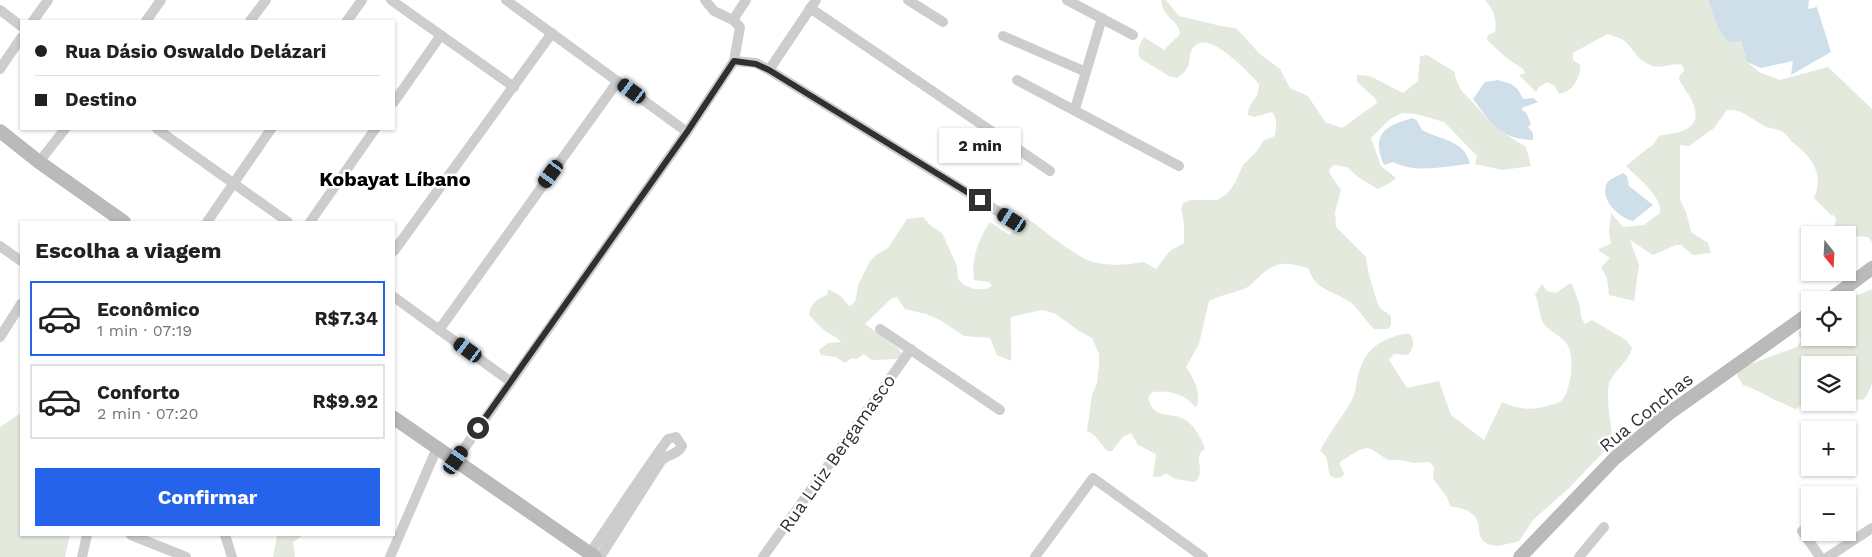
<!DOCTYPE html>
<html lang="pt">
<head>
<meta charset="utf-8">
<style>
	:root { --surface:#fff; --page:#f2f2f2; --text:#202124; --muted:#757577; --line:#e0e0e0; --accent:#2563eb }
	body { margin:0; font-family:"Work Sans",sans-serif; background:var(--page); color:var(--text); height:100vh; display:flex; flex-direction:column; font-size:19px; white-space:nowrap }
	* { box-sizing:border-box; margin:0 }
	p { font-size:16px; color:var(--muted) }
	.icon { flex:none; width:28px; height:28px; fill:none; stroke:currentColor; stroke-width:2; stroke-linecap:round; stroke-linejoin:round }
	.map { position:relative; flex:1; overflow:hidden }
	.sheet { position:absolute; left:20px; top:221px; width:375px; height:315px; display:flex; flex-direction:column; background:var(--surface); border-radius:0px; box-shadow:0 1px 4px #0004 }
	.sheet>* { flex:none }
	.guide { position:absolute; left:20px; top:20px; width:375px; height:110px; border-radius:0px; box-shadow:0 1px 4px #0004; display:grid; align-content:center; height:110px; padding:0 15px; background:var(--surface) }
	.needle { width:32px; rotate:162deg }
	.fabs { position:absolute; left:1801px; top:226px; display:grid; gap:10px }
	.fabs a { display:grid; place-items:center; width:55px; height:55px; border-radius:0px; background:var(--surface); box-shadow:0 1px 4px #0004; font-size:25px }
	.end { position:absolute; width:22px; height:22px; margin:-11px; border:6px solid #303030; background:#fff; box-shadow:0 0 0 2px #fff }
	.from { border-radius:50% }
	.bubble { position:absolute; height:35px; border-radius:0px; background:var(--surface); box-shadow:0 1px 4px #0004; font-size:16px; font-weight:700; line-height:35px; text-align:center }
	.car { position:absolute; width:15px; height:30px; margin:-15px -8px; border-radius:6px; box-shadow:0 0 4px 1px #0007; background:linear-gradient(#222 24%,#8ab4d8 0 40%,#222 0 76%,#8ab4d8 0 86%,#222 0) }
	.guide b { display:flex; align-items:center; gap:18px; height:48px; font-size:19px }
	.guide b+b { border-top:1px solid var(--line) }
	.guide i { width:12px; height:12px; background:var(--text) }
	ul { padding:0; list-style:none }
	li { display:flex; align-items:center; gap:15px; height:75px; margin:0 10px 8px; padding:0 5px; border:2px solid var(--line); border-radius:0px }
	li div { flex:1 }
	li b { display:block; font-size:19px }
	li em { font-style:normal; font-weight:700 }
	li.on { border-color:var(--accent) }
	li>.icon { width:45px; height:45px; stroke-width:1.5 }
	h2 { padding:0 15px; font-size:22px; line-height:60px }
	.primary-button { display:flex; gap:10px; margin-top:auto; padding:10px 15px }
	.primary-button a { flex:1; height:58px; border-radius:0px; background:var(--accent); color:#fff; font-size:20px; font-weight:700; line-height:58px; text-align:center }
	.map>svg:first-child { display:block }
	.green { fill:#e3e9dd }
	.water { fill:#cfdfe9 }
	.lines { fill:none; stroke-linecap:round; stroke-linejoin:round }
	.street { stroke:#cdcdcd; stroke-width:10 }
	.secondary { stroke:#bababa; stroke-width:14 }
	.route { stroke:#303030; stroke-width:6 }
	.labels { text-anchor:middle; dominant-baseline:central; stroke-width:5; stroke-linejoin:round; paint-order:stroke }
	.street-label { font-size:18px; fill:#303030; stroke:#fff }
	.quarter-label { font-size:20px; font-weight:bold; fill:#000; stroke:#fff }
</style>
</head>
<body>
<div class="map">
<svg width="1872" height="557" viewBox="0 0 1872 557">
	<rect width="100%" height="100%" fill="#fff"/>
	<g class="green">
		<path d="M1161,0H1166L1179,16L1221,26L1236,28L1260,54L1280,69L1290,88L1308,96L1325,122L1342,128L1377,103L1375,98L1357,82V75L1370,76L1403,93L1418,81L1420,56L1427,55L1455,72V77L1461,90L1490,121L1502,132L1526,147L1531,166L1502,170L1475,164L1477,156L1444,122L1416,114L1402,113L1390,119L1371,138L1381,166L1396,178L1390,183L1378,189L1358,177L1347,167L1334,165L1329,170L1330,174L1341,190L1335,212L1336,227L1366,257L1369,275L1377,302L1380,308L1391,316V325L1388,329H1374C1366,321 1359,309 1350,302C1332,290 1316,291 1308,268C1284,262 1277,260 1258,278C1254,281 1250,286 1246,288C1234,293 1221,295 1209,301L1199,344L1186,367C1194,380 1201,390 1197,406L1195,407C1184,393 1168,390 1152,392L1148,398C1154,419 1166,412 1182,418C1192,422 1202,438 1205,449C1191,456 1208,473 1194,482L1175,479L1166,473L1160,477H1153L1156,454L1138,445L1131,433L1123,437L1112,451H1107L1094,435L1087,431L1092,395L1097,383L1099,367V354L1092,338L1079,331L1056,314L1042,310L1011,317C1010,332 1012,346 1011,361L997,355L990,338L964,336L940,320L926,314L905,309L897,297L891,299L865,324L898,348L903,355L899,359L872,360L864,354L857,359L852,358L845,363L836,357L821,355L819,350L828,343L841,342C837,337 833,336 828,333C821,328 815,321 809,315C810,304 818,298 827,295L828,289L841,296L849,306L853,304L856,299L858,285L870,261L876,255L888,248L907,219L923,217L931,226L942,233L957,266L958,279L964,285L974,289H986L992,286L989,282L974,280C971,259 978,240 990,222L1009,235L1027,218C1044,230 1075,257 1093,262C1110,266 1127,265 1144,262L1156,269L1170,251L1184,243V224L1181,209L1183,203L1190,200H1217L1227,194L1235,183L1243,165L1258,150L1263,141L1275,136C1276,127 1278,119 1272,112L1254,117L1248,115C1248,101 1259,101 1259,84C1249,73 1207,27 1193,48C1188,54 1191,64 1186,70C1184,73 1179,76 1177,78L1169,76L1141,59C1136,51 1139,45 1144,37L1164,50L1180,34C1179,20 1162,17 1161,0Z"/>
		<path d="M1485,0H1708L1720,32L1726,39L1741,41L1747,62L1759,72L1780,80L1828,67L1872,109V242L1868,237C1855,236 1844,237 1835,226L1836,218L1833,215H1831L1814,198C1825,174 1811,156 1792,142C1789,139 1786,133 1781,131C1776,128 1768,129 1763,125C1751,119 1741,108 1727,110L1714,128L1689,146L1680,145V200L1686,212L1691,232L1708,243L1711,253L1693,255L1681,245H1676L1653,255L1630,240L1639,265L1634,301L1609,295L1607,278L1601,267L1610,258L1598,250C1601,246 1608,247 1611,243L1609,233L1611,213L1623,227L1644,225L1660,213C1663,197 1637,177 1626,166L1648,148L1652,146L1659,136C1667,134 1678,133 1685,130C1708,118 1688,94 1679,80L1680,75L1684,71L1682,65C1671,62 1659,71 1648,64C1636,59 1632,46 1622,39C1618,37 1612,36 1607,34L1573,53V60L1580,65C1581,78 1572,92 1559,94L1555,86L1547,82L1539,87L1536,92L1519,75L1525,73L1523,69L1508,59L1487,40L1488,35L1495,32C1497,18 1494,11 1485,0Z"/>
		<path d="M1542,284L1547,291L1556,293L1569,284H1572L1580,306L1581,317L1585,324L1592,320L1626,340L1632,348C1628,362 1617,368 1610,381C1605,390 1611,428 1613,440L1611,444L1569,488L1533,520L1519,541C1506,544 1488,552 1480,536C1478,529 1480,523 1475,517C1469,509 1459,508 1450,506L1447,497L1433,479L1434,467L1429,462L1415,463L1401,460H1388L1371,449L1366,448L1357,451L1340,462V465L1344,473L1342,477C1325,482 1330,466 1326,457C1325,455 1322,453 1320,451C1329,432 1343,417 1353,398C1355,393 1356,386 1357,380C1361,361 1369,346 1388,339C1395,336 1402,333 1410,334C1415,342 1414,348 1408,355L1394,354L1389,360L1407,388L1439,381L1451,415L1484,440L1502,402C1520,410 1532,411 1550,405C1554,404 1559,403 1561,401C1567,396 1569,383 1571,375C1572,367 1572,357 1569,348C1565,337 1551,333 1544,324C1538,315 1540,304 1535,295Z"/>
		<path d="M1872,289V384L1867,395L1863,400L1853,399L1848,395V365H1810C1810,380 1813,404 1795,409C1786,404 1775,401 1766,395C1758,391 1752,388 1743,385L1737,376L1740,368L1797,347L1801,341L1798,332L1810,327V338H1848V300H1836L1858,295Z"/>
		<path d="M21,413V535H70L65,557H0V427Z"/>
		<path d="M279,535H303L293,542L295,557H273L277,536Z"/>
	</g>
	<g class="water">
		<path d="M1708,0H1809L1808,9L1817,7L1831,52L1791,75L1793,61L1761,68L1747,62L1741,41C1737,41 1733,42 1729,41C1718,36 1712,10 1708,0Z"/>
		<path d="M1498,80C1512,84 1517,85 1523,99L1533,98L1538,102L1522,108L1523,111L1526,112L1531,124L1528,127L1533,133V140C1500,139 1492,124 1473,99L1485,82Z"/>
		<path d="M1413,118L1417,121L1422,130C1440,140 1465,140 1470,164C1445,166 1417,174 1393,162L1384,165C1371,134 1384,126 1413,118Z"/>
		<path d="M1623,173L1627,176L1629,186L1653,205L1633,221C1620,218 1601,202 1606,185C1608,179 1618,176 1623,173Z"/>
	</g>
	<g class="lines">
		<g class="street">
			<path d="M391,0L514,87"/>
			<path d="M506,0L687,132"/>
			<path d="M908,0L943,22"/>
			<path d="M1067,0L1133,35"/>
			<path d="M810,8L1050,171"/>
			<path d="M0,10L21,26"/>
			<path d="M733,20L746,0"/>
			<path d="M33,21L48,0"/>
			<path d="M146,21L161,0"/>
			<path d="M250,21L266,0"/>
			<path d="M347,21L362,0"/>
			<path d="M1003,36L1086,72"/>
			<path d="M734,61L756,63L769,70L1012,220"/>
			<path d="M0,69L21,38"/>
			<path d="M769,70L816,0"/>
			<path d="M1017,80L1179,166"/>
			<path d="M394,102L441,35"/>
			<path d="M1075,109L1102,18"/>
			<path d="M157,129L288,222"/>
			<path d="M39,162L65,129"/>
			<path d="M207,222L271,129"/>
			<path d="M310,222L375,129"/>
			<path d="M0,246L21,261"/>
			<path d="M394,251L552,33"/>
			<path d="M394,297L511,382"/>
			<path d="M880,329L1000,410"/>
			<path d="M439,330L618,81"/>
			<path d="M0,337L21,304"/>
			<path d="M456,460L687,132L734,61L740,27L733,20L714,11L705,0"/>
			<path d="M1802,531L1820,557"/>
			<path d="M131,535L186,557"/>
			<path d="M225,535L232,557"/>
			<path d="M590,553C616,515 641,476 668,439L676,437L682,446C678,455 667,454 661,461L600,557"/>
			<path d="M82,557L87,535"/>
			<path d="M390,557L437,448"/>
			<path d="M763,557L911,349"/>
			<path d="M1035,557L1093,478L1203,557"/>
			<path d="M1579,557L1604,527"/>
			<path d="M1828,557L1872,528"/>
		</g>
		<g class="secondary">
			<path d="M0,131L39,162L124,222"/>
			<path d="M1829,300L1872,268"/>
			<path d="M394,418L595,557"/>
			<path d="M1520,557L1615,458L1668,414L1810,313"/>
		</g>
	</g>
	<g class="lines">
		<path class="route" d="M478,428L687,132L734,61L756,64L769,70L980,200"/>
	</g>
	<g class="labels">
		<g class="street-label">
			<text transform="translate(1646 412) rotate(-39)">Rua Conchas</text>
			<text transform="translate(837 453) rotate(-55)">Rua Luiz Bergamasco</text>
		</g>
		<g class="quarter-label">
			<text x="395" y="179">Kobayat Líbano</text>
		</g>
	</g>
</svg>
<div class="fabs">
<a><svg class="needle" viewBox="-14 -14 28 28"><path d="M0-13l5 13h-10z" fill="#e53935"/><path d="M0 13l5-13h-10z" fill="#757577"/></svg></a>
<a><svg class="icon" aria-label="locate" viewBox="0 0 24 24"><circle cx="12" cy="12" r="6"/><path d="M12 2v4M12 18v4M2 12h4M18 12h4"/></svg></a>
<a><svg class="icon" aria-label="layers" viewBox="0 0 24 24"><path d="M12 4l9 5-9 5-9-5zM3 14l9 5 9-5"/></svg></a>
<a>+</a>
<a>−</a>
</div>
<i class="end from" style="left:478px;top:428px"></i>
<i class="end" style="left:980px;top:200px"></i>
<div class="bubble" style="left:939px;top:128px;width:82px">2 min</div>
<i class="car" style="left:632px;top:91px;rotate:306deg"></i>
<i class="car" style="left:551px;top:174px;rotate:216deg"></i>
<i class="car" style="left:1012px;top:220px;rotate:302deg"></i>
<i class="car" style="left:468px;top:350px;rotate:306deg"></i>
<i class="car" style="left:456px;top:460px;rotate:35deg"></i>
<div class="guide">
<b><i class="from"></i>Rua Dásio Oswaldo Delázari</b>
<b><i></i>Destino</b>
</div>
<section class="sheet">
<h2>Escolha a viagem</h2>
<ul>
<li class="on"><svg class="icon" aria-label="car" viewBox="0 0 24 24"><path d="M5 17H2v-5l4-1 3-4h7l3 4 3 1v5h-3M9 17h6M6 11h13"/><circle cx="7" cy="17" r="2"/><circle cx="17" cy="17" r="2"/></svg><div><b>Econômico</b><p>1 min · 07:19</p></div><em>R$7.34</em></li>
<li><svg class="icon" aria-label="car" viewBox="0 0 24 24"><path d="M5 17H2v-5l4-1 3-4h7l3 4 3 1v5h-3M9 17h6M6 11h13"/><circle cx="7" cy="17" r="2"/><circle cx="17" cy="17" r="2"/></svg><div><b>Conforto</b><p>2 min · 07:20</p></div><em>R$9.92</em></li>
</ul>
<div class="primary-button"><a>Confirmar</a></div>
</section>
</div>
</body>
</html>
